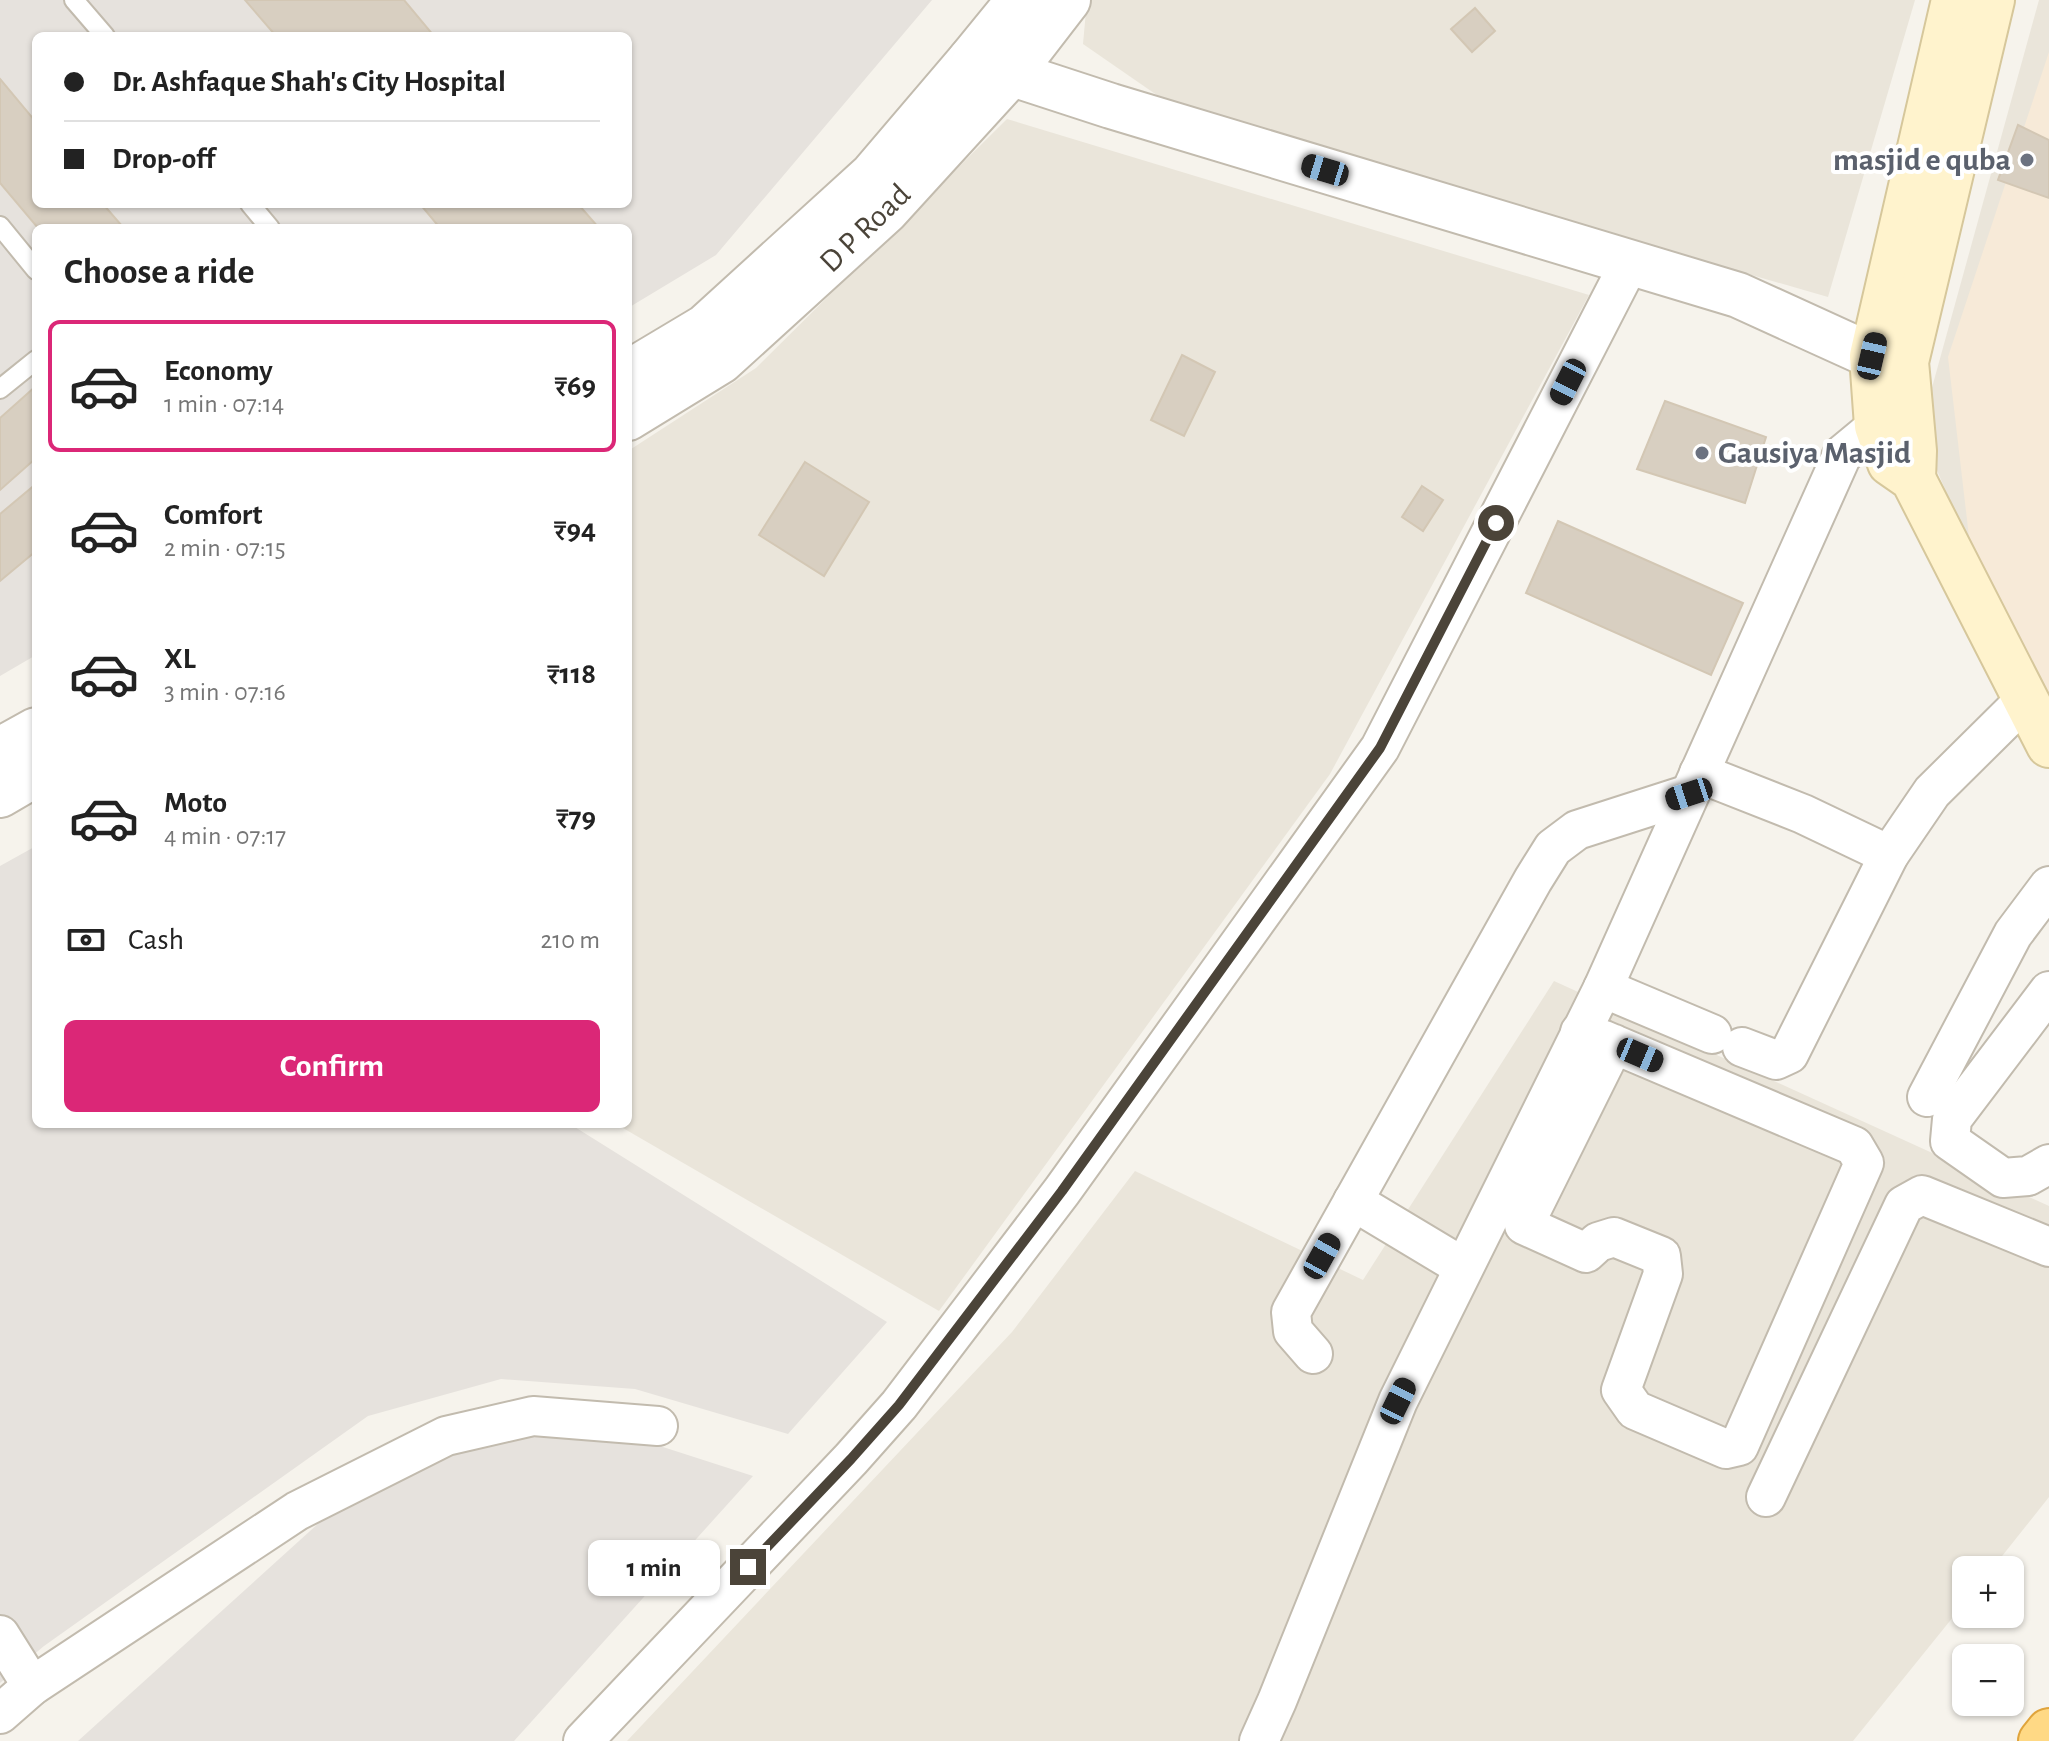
<!DOCTYPE html>
<html lang="en">
<head>
<meta charset="utf-8">
<style>
	:root { --surface:#fff; --page:#f2f2f2; --text:#222; --muted:#767676; --line:#e0e0e0; --accent:#db2777 }
	body { margin:0; font-family:"Alegreya Sans",sans-serif; background:var(--page); color:var(--text); height:100vh; display:flex; flex-direction:column; font-size:30px; white-space:nowrap }
	* { box-sizing:border-box; margin:0 }
	p { font-size:26px; color:var(--muted) }
	.icon { flex:none; width:44px; height:44px; fill:none; stroke:currentColor; stroke-width:2; stroke-linecap:round; stroke-linejoin:round }
	.map { position:relative; flex:1; overflow:hidden }
	.side { position:absolute; left:32px; top:224px; width:600px; height:904px; display:flex; flex-direction:column; background:var(--surface); border-radius:12px; box-shadow:0 2px 6px #0004 }
	.side>* { flex:none }
	.banner { position:absolute; left:32px; top:32px; width:600px; height:176px; border-radius:12px; box-shadow:0 2px 6px #0004; display:grid; align-content:center; height:176px; padding:0 32px; background:var(--surface) }
	.fabs { position:absolute; left:1952px; top:1556px; display:grid; gap:16px }
	.fabs a { display:grid; place-items:center; width:72px; height:72px; border-radius:12px; background:var(--surface); box-shadow:0 2px 6px #0004; font-size:40px }
	.end { position:absolute; width:36px; height:36px; margin:-18px; border:10px solid #4b4439; background:#fff; box-shadow:0 0 0 4px #fff }
	.from { border-radius:50% }
	.bubble { position:absolute; height:56px; border-radius:12px; background:var(--surface); box-shadow:0 2px 6px #0004; font-size:26px; font-weight:600; line-height:56px; text-align:center }
	.car { position:absolute; width:24px; height:48px; margin:-24px -12px; border-radius:10px; box-shadow:0 0 6px 2px #0007; background:linear-gradient(#222 24%,#8ab4d8 0 40%,#222 0 76%,#8ab4d8 0 86%,#222 0) }
	.banner b { display:flex; align-items:center; gap:28px; height:76px; font-size:30px }
	.banner b+b { border-top:2px solid var(--line) }
	.banner i { width:20px; height:20px; background:var(--text) }
	ul { padding:0; list-style:none }
	li { display:flex; align-items:center; gap:24px; height:132px; margin:0 16px 12px; padding:0 16px; border:4px solid transparent; border-radius:12px }
	li div { flex:1 }
	li b { display:block; font-size:30px }
	li em { font-style:normal; font-weight:600 }
	li.on { border-color:var(--accent) }
	li>.icon { width:72px; height:72px; stroke-width:1.5 }
	h2 { padding:0 32px; font-size:36px; line-height:96px }
	.pay { display:flex; align-items:center; gap:20px; height:88px; padding:0 32px; font-size:30px }
	.pay p { margin-inline-start:auto }
	.button { display:flex; gap:16px; margin-top:auto; padding:16px 32px }
	.button a { flex:1; height:92px; border-radius:12px; background:var(--accent); color:#fff; font-size:32px; font-weight:600; line-height:92px; text-align:center }
	.map>svg:first-child { display:block }
	.residential { fill:#eae5da }
	.commercial { fill:#f7ead8 }
	.industrial { fill:#e6e2dd; fill-rule:evenodd }
	.building { fill:#d8cfc1; stroke:#d3c7b4; stroke-width:2 }
	.lines { fill:none; stroke-linecap:round; stroke-linejoin:round }
	.service-casing { stroke:#c2bbae; stroke-width:22 }
	.minor-casing { stroke:#c2bbae; stroke-width:42 }
	.tertiary-casing { stroke:#c2bbae; stroke-width:48 }
	.secondary-casing { stroke:#d6c79b; stroke-width:48 }
	.trunk-casing { stroke:#e0a43c; stroke-width:48 }
	.service { stroke:#fff; stroke-width:18 }
	.minor { stroke:#fff; stroke-width:38 }
	.tertiary { stroke:#fff; stroke-width:44 }
	.secondary { stroke:#fff3cd; stroke-width:44 }
	.trunk { stroke:#ffd985; stroke-width:44 }
	.route { stroke:#4b4439; stroke-width:10 }
	.worship-dot { fill:#6b7280; stroke:#fff; stroke-width:3 }
	.labels { text-anchor:middle; dominant-baseline:central; stroke-width:8; stroke-linejoin:round; paint-order:stroke }
	.worship-label { font-size:32px; font-weight:bold; fill:#5b616d; stroke:#fff; text-anchor:end }
	.street-label { font-size:32px; fill:#4b4439; stroke:#fff }
</style>
</head>
<body>
<div class="map">
<svg width="2049" height="1741" viewBox="0 0 2049 1741">
	<rect width="100%" height="100%" fill="#f6f3ec"/>
	<g class="residential">
		<path d="M1087,0H1915L1828,297L1177,109L1083,44Z"/>
		<path d="M2039,0H2049V704L2030,686L1920,431Z"/>
		<path d="M1007,119L1589,295L1330,774L939,1311L616,1124H628V451L756,368Z"/>
		<path d="M1554,981L2049,1206V1497L1991,1570H1966V1601L1853,1741H627L1012,1332L1135,1171L1363,1280Z"/>
	</g>
	<path class="commercial" d="M2049,52V694L1973,571L1948,357Z"/>
	<g class="industrial">
		<path d="M0,0H932L716,255L628,308V228H36V655L0,676ZM36,36H628V204H36Z"/>
		<path d="M36,846V1124H570L887,1322L788,1434L635,1389L501,1379L368,1416L44,1646L0,1683V866Z"/>
		<path d="M488,1436L635,1438L753,1476L514,1741H78L373,1474Z"/>
	</g>
	<g class="building">
		<path d="M245,0H404L434,36H276Z"/>
		<path d="M1475,8L1495,31L1472,52L1451,29Z"/>
		<path d="M0,79L36,122V204H103L122,226L120,228H38L0,183Z"/>
		<path d="M2018,125L2049,140V198L1998,180Z"/>
		<path d="M420,204H578L599,228H440Z"/>
		<path d="M1182,355L1215,372L1184,436L1151,420Z"/>
		<path d="M36,386V458L0,490V418Z"/>
		<path d="M1665,401L1766,437L1745,503L1637,469Z"/>
		<path d="M805,462L869,502L824,576L759,535Z"/>
		<path d="M36,484V551L0,581V514Z"/>
		<path d="M1422,486L1443,500L1423,531L1402,517Z"/>
		<path d="M1558,521L1743,603L1711,675L1526,593Z"/>
	</g>
	<g class="lines">
		<g class="service-casing">
			<g id="service">
				<path d="M74,0L105,36"/>
				<path d="M250,204L270,228"/>
				<path d="M0,226L36,270"/>
				<path d="M0,389L36,360"/>
			</g>
		</g>
		<g class="minor-casing">
			<g id="minor">
				<path d="M1699,773L1803,814L1889,855"/>
				<path d="M1603,988L1712,1034"/>
				<path d="M2049,991L1952,1119L1950,1141L2003,1178L2028,1176L2049,1164"/>
				<path d="M1580,1032L1604,1040L1854,1146L1864,1163L1739,1446L1726,1449L1635,1410L1621,1390L1663,1274L1661,1256L1614,1237L1598,1242L1586,1253L1524,1225L1614,1044"/>
				<path d="M1742,1047L1776,1060L1789,1054L1889,855L1932,792L2026,699"/>
				<path d="M1927,1097L2013,934L2049,886"/>
				<path d="M1353,1201L1463,1267"/>
				<path d="M1313,1354L1293,1331L1291,1312L1533,880L1553,848L1577,830L1689,794"/>
				<path d="M1766,1497L1904,1205L1922,1195L2049,1247"/>
				<path d="M0,1635L32,1686"/>
				<path d="M0,1714L32,1686L297,1511L446,1436L533,1416L658,1426"/>
				<path d="M583,1741L851,1459L899,1405L1062,1191L1380,748L1630,262"/>
				<path d="M1259,1741L1277,1701L1398,1401L1603,988L1842,455L1877,426H1904"/>
			</g>
		</g>
		<g class="tertiary-casing">
			<g id="tertiary">
				<path d="M970,60L1111,106L1738,295L1872,356L1906,362"/>
				<path d="M628,373L705,327L872,175L970,60L1019,0"/>
				<path d="M628,418L721,361L886,211L1011,74L1068,0"/>
				<path d="M0,750L36,730"/>
				<path d="M0,795L36,774"/>
			</g>
		</g>
		<g class="secondary-casing">
			<g id="secondary">
				<path d="M1954,0L1872,356L1877,426L1890,463L1913,479L2049,745"/>
				<path d="M1913,479L1914,451L1906,362L1992,0"/>
			</g>
		</g>
		<g class="trunk-casing">
			<path id="trunk" d="M2041,1741L2049,1731"/>
		</g>
		<use href="#service" class="service"/>
		<use href="#minor" class="minor"/>
		<use href="#tertiary" class="tertiary"/>
		<use href="#secondary" class="secondary"/>
		<use href="#trunk" class="trunk"/>
	</g>
	<g class="lines">
		<path class="route" d="M748,1567L851,1459L899,1405L1062,1191L1380,748L1496,523"/>
	</g>
	<g class="worship-dot">
		<circle cx="2027" cy="160" r="8"/>
		<circle cx="1702" cy="453" r="8"/>
	</g>
	<g class="labels">
		<g class="worship-label">
			<text x="2011" y="160">masjid e quba</text>
			<text x="1718" y="453" text-anchor="start">Gausiya Masjid</text>
		</g>
		<g class="street-label">
			<text transform="translate(865 228) rotate(-44)">D P Road</text>
		</g>
	</g>
</svg>
<div class="fabs">
<a>+</a>
<a>−</a>
</div>
<i class="end from" style="left:1496px;top:523px"></i>
<i class="end" style="left:748px;top:1567px"></i>
<div class="bubble" style="left:588px;top:1540px;width:132px">1 min</div>
<i class="car" style="left:1325px;top:170px;rotate:287deg"></i>
<i class="car" style="left:1872px;top:356px;rotate:13deg"></i>
<i class="car" style="left:1568px;top:382px;rotate:207deg"></i>
<i class="car" style="left:1689px;top:794px;rotate:252deg"></i>
<i class="car" style="left:1640px;top:1055px;rotate:113deg"></i>
<i class="car" style="left:1322px;top:1256px;rotate:29deg"></i>
<i class="car" style="left:1398px;top:1401px;rotate:26deg"></i>
<div class="banner">
<b><i class="from"></i>Dr. Ashfaque Shah's City Hospital</b>
<b><i></i>Drop-off</b>
</div>
<section class="side">
<h2>Choose a ride</h2>
<ul>
<li class="on"><svg class="icon" aria-label="car" viewBox="0 0 24 24"><path d="M5 17H2v-5l4-1 3-4h7l3 4 3 1v5h-3M9 17h6M6 11h13"/><circle cx="7" cy="17" r="2"/><circle cx="17" cy="17" r="2"/></svg><div><b>Economy</b><p>1 min · 07:14</p></div><em>₹69</em></li>
<li><svg class="icon" aria-label="car" viewBox="0 0 24 24"><path d="M5 17H2v-5l4-1 3-4h7l3 4 3 1v5h-3M9 17h6M6 11h13"/><circle cx="7" cy="17" r="2"/><circle cx="17" cy="17" r="2"/></svg><div><b>Comfort</b><p>2 min · 07:15</p></div><em>₹94</em></li>
<li><svg class="icon" aria-label="car" viewBox="0 0 24 24"><path d="M5 17H2v-5l4-1 3-4h7l3 4 3 1v5h-3M9 17h6M6 11h13"/><circle cx="7" cy="17" r="2"/><circle cx="17" cy="17" r="2"/></svg><div><b>XL</b><p>3 min · 07:16</p></div><em>₹118</em></li>
<li><svg class="icon" aria-label="car" viewBox="0 0 24 24"><path d="M5 17H2v-5l4-1 3-4h7l3 4 3 1v5h-3M9 17h6M6 11h13"/><circle cx="7" cy="17" r="2"/><circle cx="17" cy="17" r="2"/></svg><div><b>Moto</b><p>4 min · 07:17</p></div><em>₹79</em></li>
</ul>
<div class="pay"><svg class="icon" aria-label="cash" viewBox="0 0 24 24"><path d="M3 7h18v10H3z"/><circle cx="12" cy="12" r="2"/></svg>Cash<p>210 m</p></div>
<div class="button"><a>Confirm</a></div>
</section>
</div>
</body>
</html>
